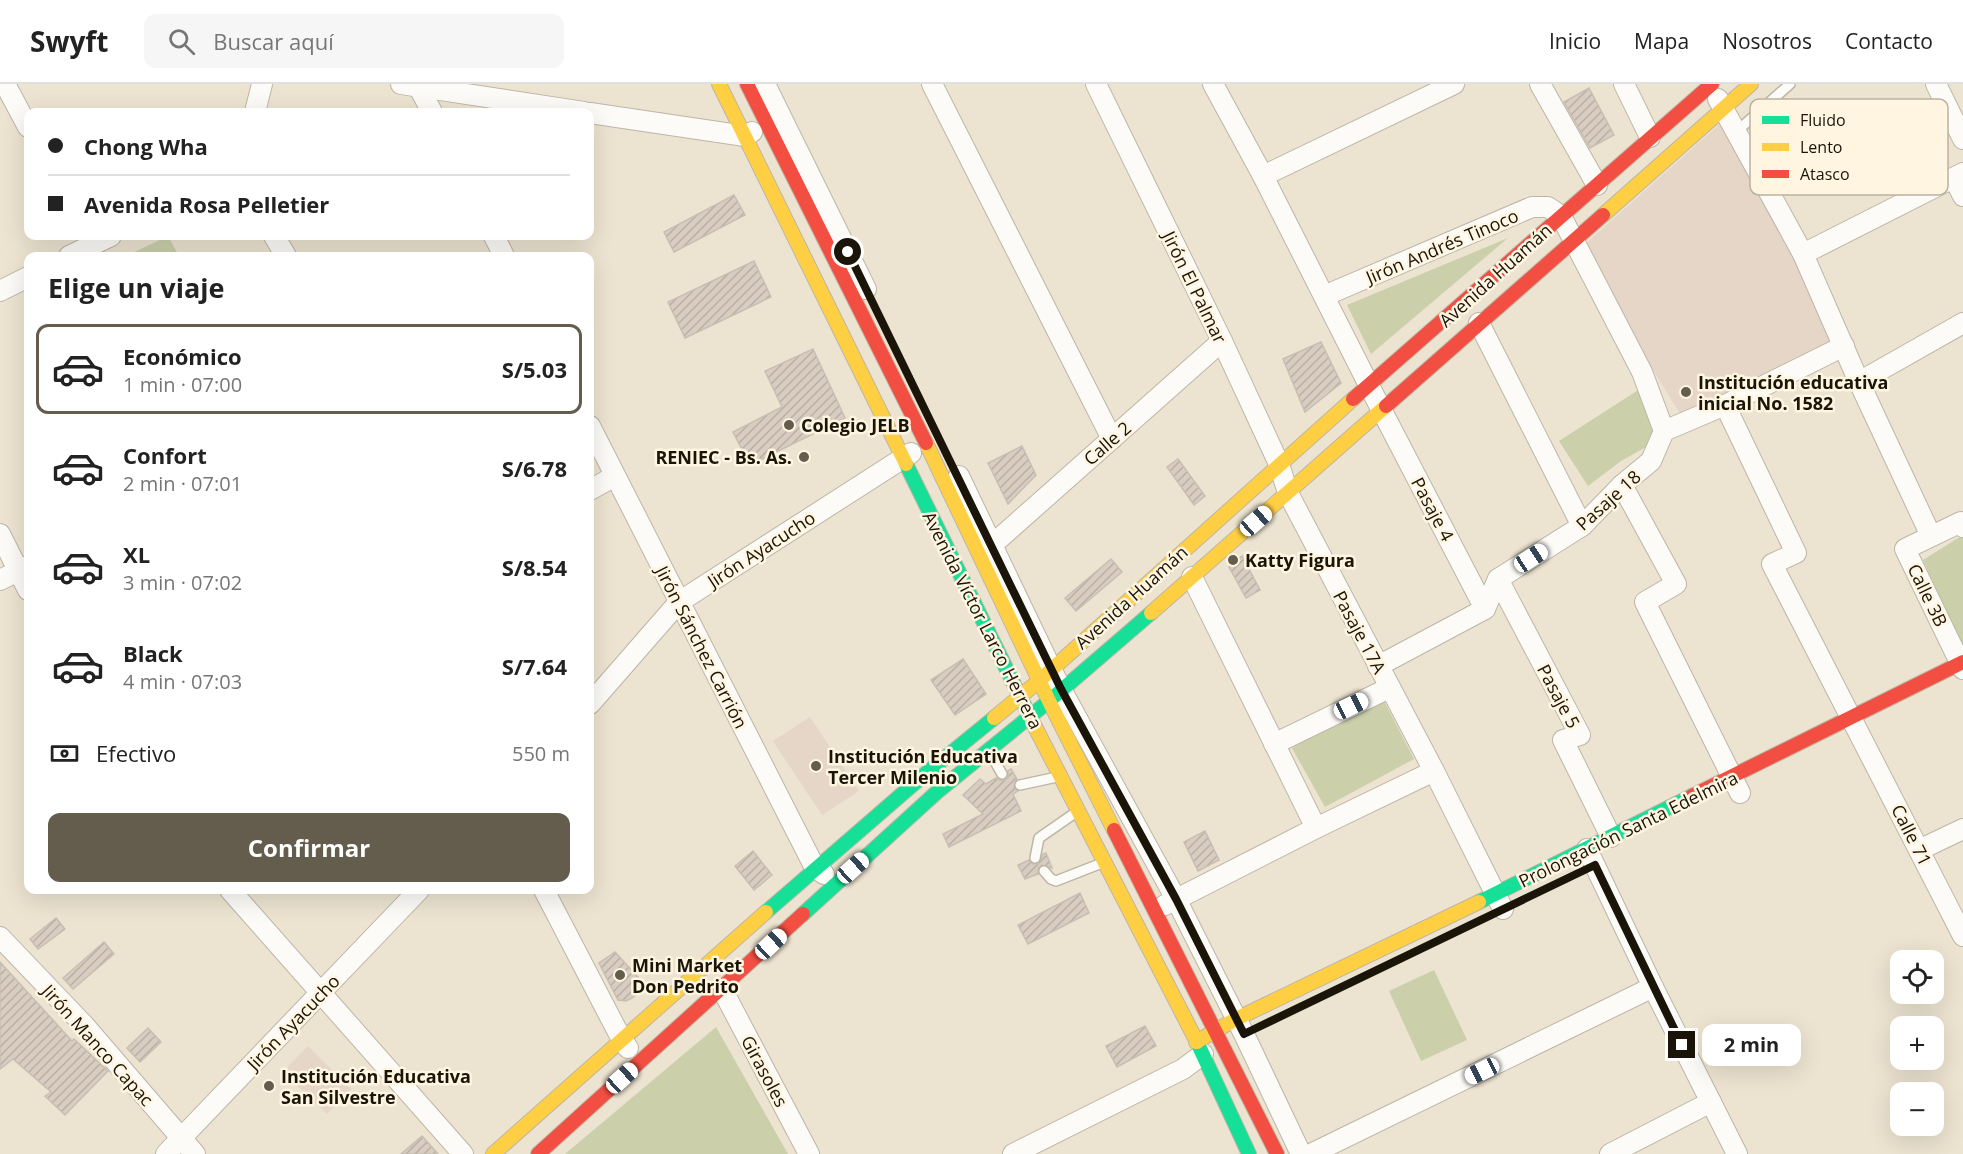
<!DOCTYPE html>
<html lang="es">
<head>
<meta charset="utf-8">
<style>
	:root { --surface:#fff; --page:#f6f6f6; --text:#222; --muted:#767676; --line:#e0e0e0; --accent:#645d4e }
	body { margin:0; font-family:"Open Sans",sans-serif; background:var(--page); color:var(--text); height:100vh; display:flex; flex-direction:column; font-size:22px; white-space:nowrap }
	* { box-sizing:border-box; margin:0 }
	p { font-size:20px; color:var(--muted) }
	.icon { flex:none; width:33px; height:33px; fill:none; stroke:currentColor; stroke-width:2; stroke-linecap:round; stroke-linejoin:round }
	.map { position:relative; flex:1; overflow:hidden }
	.details { position:absolute; left:24px; top:168px; width:570px; height:642px; display:flex; flex-direction:column; background:var(--surface); border-radius:12px; box-shadow:0 6px 24px #0002 }
	.details>* { flex:none }
	.top-card { position:absolute; left:24px; top:24px; width:570px; height:132px; border-radius:12px; box-shadow:0 6px 24px #0002; display:grid; align-content:center; height:132px; padding:0 24px; background:var(--surface) }
	.buttons { position:absolute; left:1890px; top:866px; display:grid; gap:12px }
	.buttons a { display:grid; place-items:center; width:54px; height:54px; border-radius:12px; background:var(--surface); box-shadow:0 6px 24px #0002; font-size:30px }
	.end { position:absolute; width:27px; height:27px; margin:-14px; border:8px solid #1a1508; background:#fff; box-shadow:0 0 0 3px #fff }
	.from { border-radius:50% }
	.bubble { position:absolute; height:42px; border-radius:12px; background:var(--surface); box-shadow:0 6px 24px #0002; font-size:20px; font-weight:700; line-height:42px; text-align:center }
	.car { position:absolute; width:18px; height:36px; margin:-18px -9px; border-radius:8px; box-shadow:0 0 4px 2px #0007; background:linear-gradient(#fff 24%,#345 0 40%,#fff 0 76%,#345 0 86%,#fff 0) }
	.top-card b { display:flex; align-items:center; gap:21px; height:57px; font-size:22px }
	.top-card b+b { border-top:2px solid var(--line) }
	.top-card i { width:15px; height:15px; background:var(--text) }
	ul { padding:0; list-style:none }
	li { display:flex; align-items:center; gap:18px; height:90px; margin:0 12px 9px; padding:0 12px; border:3px solid transparent; border-radius:12px }
	li div { flex:1 }
	li b { display:block; font-size:22px }
	li em { font-style:normal; font-weight:700 }
	li.selected { border-color:var(--accent) }
	li>.icon { width:54px; height:54px; stroke-width:1.5 }
	h2 { padding:0 24px; font-size:27px; line-height:72px }
	.pay { display:flex; align-items:center; gap:15px; height:66px; padding:0 24px; font-size:22px }
	.pay p { margin-inline-start:auto }
	.primary-button { display:flex; gap:12px; margin-top:auto; padding:12px 24px }
	.primary-button a { flex:1; height:69px; border-radius:12px; background:var(--accent); color:#fff; font-size:24px; font-weight:700; line-height:69px; text-align:center }
	header { display:flex; align-items:center; gap:36px; box-sizing:border-box; height:84px; padding:0 30px; background:var(--surface); border-bottom:2px solid var(--line) }
	header strong { font-size:28px }
	nav { display:flex; gap:33px; margin-inline-start:auto; font-size:21px }
	.search { width:420px; height:54px; background:var(--page); display:flex; align-items:center; gap:15px; box-sizing:border-box; padding:0 21px; border-radius:12px; color:var(--muted); font-size:22px }
	.map>svg:first-child { display:block }
	.education { fill:#e6d6c7 }
	.park { fill:#cbd0ab }
	.building { fill:url(#building-hatch); stroke:#c9beb3; stroke-width:1.5 }
	.lines { fill:none; stroke-linecap:round; stroke-linejoin:round }
	.lane-casing { stroke:#bdb6a7; stroke-width:12 }
	.street-casing { stroke:#bdb6a7; stroke-width:22 }
	.fast-casing { stroke:#bdb6a7; stroke-width:16 }
	.slow-casing { stroke:#bdb6a7; stroke-width:16 }
	.jam-casing { stroke:#bdb6a7; stroke-width:16 }
	.lane { stroke:#fcfbf8; stroke-width:9 }
	.street { stroke:#fcfbf8; stroke-width:20 }
	.fast { stroke:#16e098; stroke-width:14 }
	.slow { stroke:#ffcf43; stroke-width:14 }
	.jam { stroke:#f24e42; stroke-width:14 }
	.route { stroke:#1a1508; stroke-width:8 }
	.poi-dot { fill:#645d4e; stroke:#fff5e1; stroke-width:2 }
	.labels { text-anchor:middle; dominant-baseline:central; stroke-width:5; stroke-linejoin:round; paint-order:stroke }
	.street-label { font-size:18px; fill:#1a1508; stroke:#fff5e1 }
	.poi-label { font-size:18px; font-weight:bold; fill:#1a1508; stroke:#fff5e1; text-anchor:start }
	.key { fill:#fff5e1; stroke:#bab2a0; stroke-width:1.5 }
	.key-label { font-size:16px; fill:#1a1508 }
</style>
</head>
<body>
<header>
<strong>Swyft</strong>
<div class="search"><svg class="icon" aria-label="search" viewBox="0 0 24 24"><circle cx="10" cy="10" r="6"/><path d="M15 15l6 6"/></svg>Buscar aquí</div>
<nav><a>Inicio</a><a>Mapa</a><a>Nosotros</a><a>Contacto</a></nav>
</header>
<div class="map">
<svg width="1963" height="1070" viewBox="0 0 1963 1070">
	<defs>
		<pattern id="building-hatch" width="6" height="6" patternUnits="userSpaceOnUse" patternTransform="scale(1.5)"><rect width="6" height="6" fill="#d9cdc2"/><path d="M-1 1l2-2M0 6l6-6M5 7l2-2" fill="none" stroke="#baafa5"/></pattern>
	</defs>
	<rect width="100%" height="100%" fill="#ece3d0"/>
	<g class="education">
		<path d="M1723,37L1803,170L1832,263L1681,331L1621,235L1584,161Z"/>
		<path d="M810,633L859,707L822,731L773,657Z"/>
		<path d="M308,962L351,1005L327,1030L283,988Z"/>
	</g>
	<g class="park">
		<path d="M168,152L179,172H126Z"/>
		<path d="M1508,154L1371,270L1347,221Z"/>
		<path d="M1643,303L1656,345L1648,362L1621,377L1588,402L1559,357Z"/>
		<path d="M1963,451V559L1961,561L1923,476Z"/>
		<path d="M1383,615L1414,675L1325,723L1292,664Z"/>
		<path d="M1434,886L1467,956L1421,977L1389,907Z"/>
		<path d="M716,943L788,1070H565Z"/>
	</g>
	<g class="building">
		<path d="M1589,4L1614,51L1590,64L1564,18Z"/>
		<path d="M734,111L745,131L674,168L664,148Z"/>
		<path d="M754,177L771,213L685,254L668,218Z"/>
		<path d="M1321,258L1341,299L1305,328L1283,275Z"/>
		<path d="M813,265L845,334L750,381L733,348L782,323L765,287Z"/>
		<path d="M1022,362L1036,391L1008,420L988,379Z"/>
		<path d="M1178,375L1205,412L1194,421L1167,383Z"/>
		<path d="M1242,472L1260,506L1246,514L1229,483Z"/>
		<path d="M1111,475L1122,488L1076,527L1065,514Z"/>
		<path d="M963,575L986,610L955,631L931,596Z"/>
		<path d="M1011,685L1017,695L1014,703L1018,707L1013,710L1021,727L949,763L943,750L983,730L963,711L980,695L986,700L996,694L999,696H1005L1008,693V687Z"/>
		<path d="M1205,747L1219,776L1198,787L1184,758Z"/>
		<path d="M753,767L772,791L754,806L735,782Z"/>
		<path d="M1046,769L1052,784L1042,781L1038,784V790L1025,795L1018,781L1029,776L1033,780H1038L1043,770Z"/>
		<path d="M1080,809L1089,829L1028,860L1018,841Z"/>
		<path d="M56,834L65,845L38,865L30,855Z"/>
		<path d="M104,858L114,870L73,905L63,894Z"/>
		<path d="M615,868L646,902L632,914L626,917L618,916L599,879Z"/>
		<path d="M0,878L72,957L74,955L108,987L65,1031L45,1012L51,1008L13,975L0,985Z"/>
		<path d="M1145,942L1156,962L1117,983L1106,962Z"/>
		<path d="M148,944L161,958L140,978L127,964Z"/>
		<path d="M422,1052L438,1070H401Z"/>
	</g>
	<g class="lines">
		<g class="lane-casing">
			<g id="lane">
				<path d="M1736,48L1790,0"/>
				<path d="M990,669L1002,690"/>
				<path d="M1020,701L1057,693"/>
				<path d="M1035,774L1039,754L1075,729"/>
				<path d="M1044,787L1051,795L1056,797L1102,779"/>
			</g>
		</g>
		<g class="street-casing">
			<g id="street">
				<path d="M5,0L28,43"/>
				<path d="M401,0L584,28"/>
				<path d="M417,0L432,28"/>
				<path d="M765,0L866,205"/>
				<path d="M932,0L1112,355"/>
				<path d="M1096,0L1222,257L1279,380L1288,409L1434,687L1503,825"/>
				<path d="M1213,0L1263,92L1381,325L1485,525"/>
				<path d="M1540,0L1597,101"/>
				<path d="M1624,0L1650,53"/>
				<path d="M1936,0L1963,55"/>
				<path d="M1718,15L1803,170L1859,298L1931,452"/>
				<path d="M255,28L262,0"/>
				<path d="M590,29L745,52L752,48"/>
				<path d="M1263,92L1454,0"/>
				<path d="M1954,94L1963,112"/>
				<path d="M274,152L286,172"/>
				<path d="M494,152L504,172"/>
				<path d="M1803,170L1963,89"/>
				<path d="M69,172L111,152"/>
				<path d="M0,207L28,193"/>
				<path d="M1324,212L1532,123H1548L1561,132L1642,288L1664,347"/>
				<path d="M1479,239L1582,442"/>
				<path d="M1859,298L1963,239"/>
				<path d="M1725,321L1796,469L1772,480L1963,852"/>
				<path d="M590,342L815,784L824,790"/>
				<path d="M959,392L1061,605L1176,815L1244,950L1301,1070"/>
				<path d="M1622,401L1676,500L1645,518L1740,709"/>
				<path d="M590,406L615,392"/>
				<path d="M1963,443L1961,438L1905,465L1963,585"/>
				<path d="M0,450L28,506"/>
				<path d="M992,461L1222,257"/>
				<path d="M1192,493L1316,744"/>
				<path d="M1498,495L1580,651L1563,656L1611,753"/>
				<path d="M0,496L28,482"/>
				<path d="M1378,582L1485,525L1498,495L1582,442L1622,401L1651,377L1664,347L1725,321L1844,262"/>
				<path d="M590,620L679,518L911,369"/>
				<path d="M1274,660L1389,604"/>
				<path d="M1587,765L1653,903L1737,1070"/>
				<path d="M1919,766L1963,745"/>
				<path d="M230,806L463,1070"/>
				<path d="M544,806L622,956L628,964"/>
				<path d="M1165,821L1316,744L1434,687"/>
				<path d="M0,853L84,941L195,1070"/>
				<path d="M722,905L809,1070"/>
				<path d="M166,1070L419,806"/>
				<path d="M1013,1070L1183,985L1203,970"/>
				<path d="M1311,1070L1653,903"/>
				<path d="M1610,1070L1711,1018"/>
			</g>
		</g>
		<g class="fast-casing">
			<g id="fast">
				<path d="M906,380L1032,637"/>
				<path d="M1479,818L1692,712"/>
				<path d="M766,828L924,691L994,634"/>
				<path d="M803,830L937,708L1049,617L1151,529"/>
				<path d="M1197,958L1249,1070"/>
			</g>
		</g>
		<g class="slow-casing">
			<g id="slow">
				<path d="M719,0L906,380"/>
				<path d="M1603,131L1751,0"/>
				<path d="M926,359L1049,617L1114,746"/>
				<path d="M1151,529L1386,322"/>
				<path d="M994,634L1040,596L1353,315"/>
				<path d="M1032,637L1197,958"/>
				<path d="M1196,958L1236,935L1479,818"/>
				<path d="M493,1070L766,828"/>
			</g>
		</g>
		<g class="jam-casing">
			<g id="jam">
				<path d="M747,0L926,359"/>
				<path d="M1353,315L1712,0"/>
				<path d="M1386,322L1603,131"/>
				<path d="M1692,712L1963,578"/>
				<path d="M1114,746L1277,1070"/>
				<path d="M538,1070L803,830"/>
			</g>
		</g>
		<use href="#lane" class="lane"/>
		<use href="#street" class="street"/>
		<use href="#fast" class="fast"/>
		<use href="#slow" class="slow"/>
		<use href="#jam" class="jam"/>
	</g>
	<g class="lines">
		<path class="route" d="M848,168L1061,605L1176,815L1244,950L1595,781L1682,961"/>
	</g>
	<g class="poi-dot">
		<circle cx="1686" cy="308" r="6"/>
		<circle cx="789" cy="341" r="6"/>
		<circle cx="804" cy="373" r="6"/>
		<circle cx="1233" cy="476" r="6"/>
		<circle cx="816" cy="682" r="6"/>
		<circle cx="620" cy="891" r="6"/>
		<circle cx="269" cy="1002" r="6"/>
	</g>
	<g class="labels">
		<g class="street-label">
			<text transform="translate(1442 162) rotate(-23)">Jirón Andrés Tinoco</text>
			<text transform="translate(1495 191) rotate(-42)">Avenida Huamán</text>
			<text transform="translate(1195 203) rotate(64)">Jirón El Palmar</text>
			<text transform="translate(1107 359) rotate(-41)">Calle 2</text>
			<text transform="translate(1608 416) rotate(-42)">Pasaje 18</text>
			<text transform="translate(1433 425) rotate(62)">Pasaje 4</text>
			<text transform="translate(761 465) rotate(-33)">Jirón Ayacucho</text>
			<text transform="translate(1928 511) rotate(64)">Calle 3B</text>
			<text transform="translate(1131 513) rotate(-42)">Avenida Huamán</text>
			<text transform="translate(983 536) rotate(63)">Avenida Víctor Larco Herrera</text>
			<text transform="translate(1360 548) rotate(62)">Pasaje 17A</text>
			<text transform="translate(702 563) rotate(63)">Jirón Sánchez Carrión</text>
			<text transform="translate(1559 612) rotate(62)">Pasaje 5</text>
			<text transform="translate(1628 745) rotate(-26)">Prolongación Santa Edelmira</text>
			<text transform="translate(1912 751) rotate(63)">Calle 71</text>
			<text transform="translate(293 938) rotate(-46)">Jirón Ayacucho</text>
			<text transform="translate(98 961) rotate(48)">Jirón Manco Capac</text>
			<text transform="translate(765 987) rotate(62)">Girasoles</text>
		</g>
		<g class="poi-label">
			<text x="1698" y="298">Institución educativa<tspan x="1698" dy="21">inicial No. 1582</tspan></text>
			<text x="801" y="341">Colegio JELB</text>
			<text x="792" y="373" text-anchor="end">RENIEC - Bs. As.</text>
			<text x="1245" y="476">Katty Figura</text>
			<text x="828" y="672">Institución Educativa<tspan x="828" dy="21">Tercer Milenio</tspan></text>
			<text x="632" y="881">Mini Market<tspan x="632" dy="21">Don Pedrito</tspan></text>
			<text x="281" y="992">Institución Educativa<tspan x="281" dy="21">San Silvestre</tspan></text>
		</g>
	</g>
	<rect x="1750" y="15" width="198" height="96" rx="9" class="key"/>
	<rect x="1762" y="32" width="27" height="8" fill="#16e098"/>
	<rect x="1762" y="59" width="27" height="8" fill="#ffcf43"/>
	<rect x="1762" y="86" width="27" height="8" fill="#f24e42"/>
	<g class="key-label">
		<text x="1800" y="42">Fluido</text>
		<text x="1800" y="69">Lento</text>
		<text x="1800" y="96">Atasco</text>
	</g>
</svg>
<div class="buttons">
<a><svg class="icon" aria-label="locate" viewBox="0 0 24 24"><circle cx="12" cy="12" r="6"/><path d="M12 2v4M12 18v4M2 12h4M18 12h4"/></svg></a>
<a>+</a>
<a>−</a>
</div>
<i class="end from" style="left:848px;top:168px"></i>
<i class="end" style="left:1682px;top:961px"></i>
<div class="bubble" style="left:1702px;top:940px;width:99px">2 min</div>
<i class="car" style="left:1256px;top:437px;rotate:49deg"></i>
<i class="car" style="left:1531px;top:474px;rotate:57deg"></i>
<i class="car" style="left:1351px;top:622px;rotate:64deg"></i>
<i class="car" style="left:853px;top:784px;rotate:48deg"></i>
<i class="car" style="left:771px;top:860px;rotate:47deg"></i>
<i class="car" style="left:1482px;top:987px;rotate:244deg"></i>
<i class="car" style="left:622px;top:994px;rotate:48deg"></i>
<div class="top-card">
<b><i class="from"></i>Chong Wha</b>
<b><i></i>Avenida Rosa Pelletier</b>
</div>
<section class="details">
<h2>Elige un viaje</h2>
<ul>
<li class="selected"><svg class="icon" aria-label="car" viewBox="0 0 24 24"><path d="M5 17H2v-5l4-1 3-4h7l3 4 3 1v5h-3M9 17h6M6 11h13"/><circle cx="7" cy="17" r="2"/><circle cx="17" cy="17" r="2"/></svg><div><b>Económico</b><p>1 min · 07:00</p></div><em>S/5.03</em></li>
<li><svg class="icon" aria-label="car" viewBox="0 0 24 24"><path d="M5 17H2v-5l4-1 3-4h7l3 4 3 1v5h-3M9 17h6M6 11h13"/><circle cx="7" cy="17" r="2"/><circle cx="17" cy="17" r="2"/></svg><div><b>Confort</b><p>2 min · 07:01</p></div><em>S/6.78</em></li>
<li><svg class="icon" aria-label="car" viewBox="0 0 24 24"><path d="M5 17H2v-5l4-1 3-4h7l3 4 3 1v5h-3M9 17h6M6 11h13"/><circle cx="7" cy="17" r="2"/><circle cx="17" cy="17" r="2"/></svg><div><b>XL</b><p>3 min · 07:02</p></div><em>S/8.54</em></li>
<li><svg class="icon" aria-label="car" viewBox="0 0 24 24"><path d="M5 17H2v-5l4-1 3-4h7l3 4 3 1v5h-3M9 17h6M6 11h13"/><circle cx="7" cy="17" r="2"/><circle cx="17" cy="17" r="2"/></svg><div><b>Black</b><p>4 min · 07:03</p></div><em>S/7.64</em></li>
</ul>
<div class="pay"><svg class="icon" aria-label="cash" viewBox="0 0 24 24"><path d="M3 7h18v10H3z"/><circle cx="12" cy="12" r="2"/></svg>Efectivo<p>550 m</p></div>
<div class="primary-button"><a>Confirmar</a></div>
</section>
</div>
</body>
</html>
